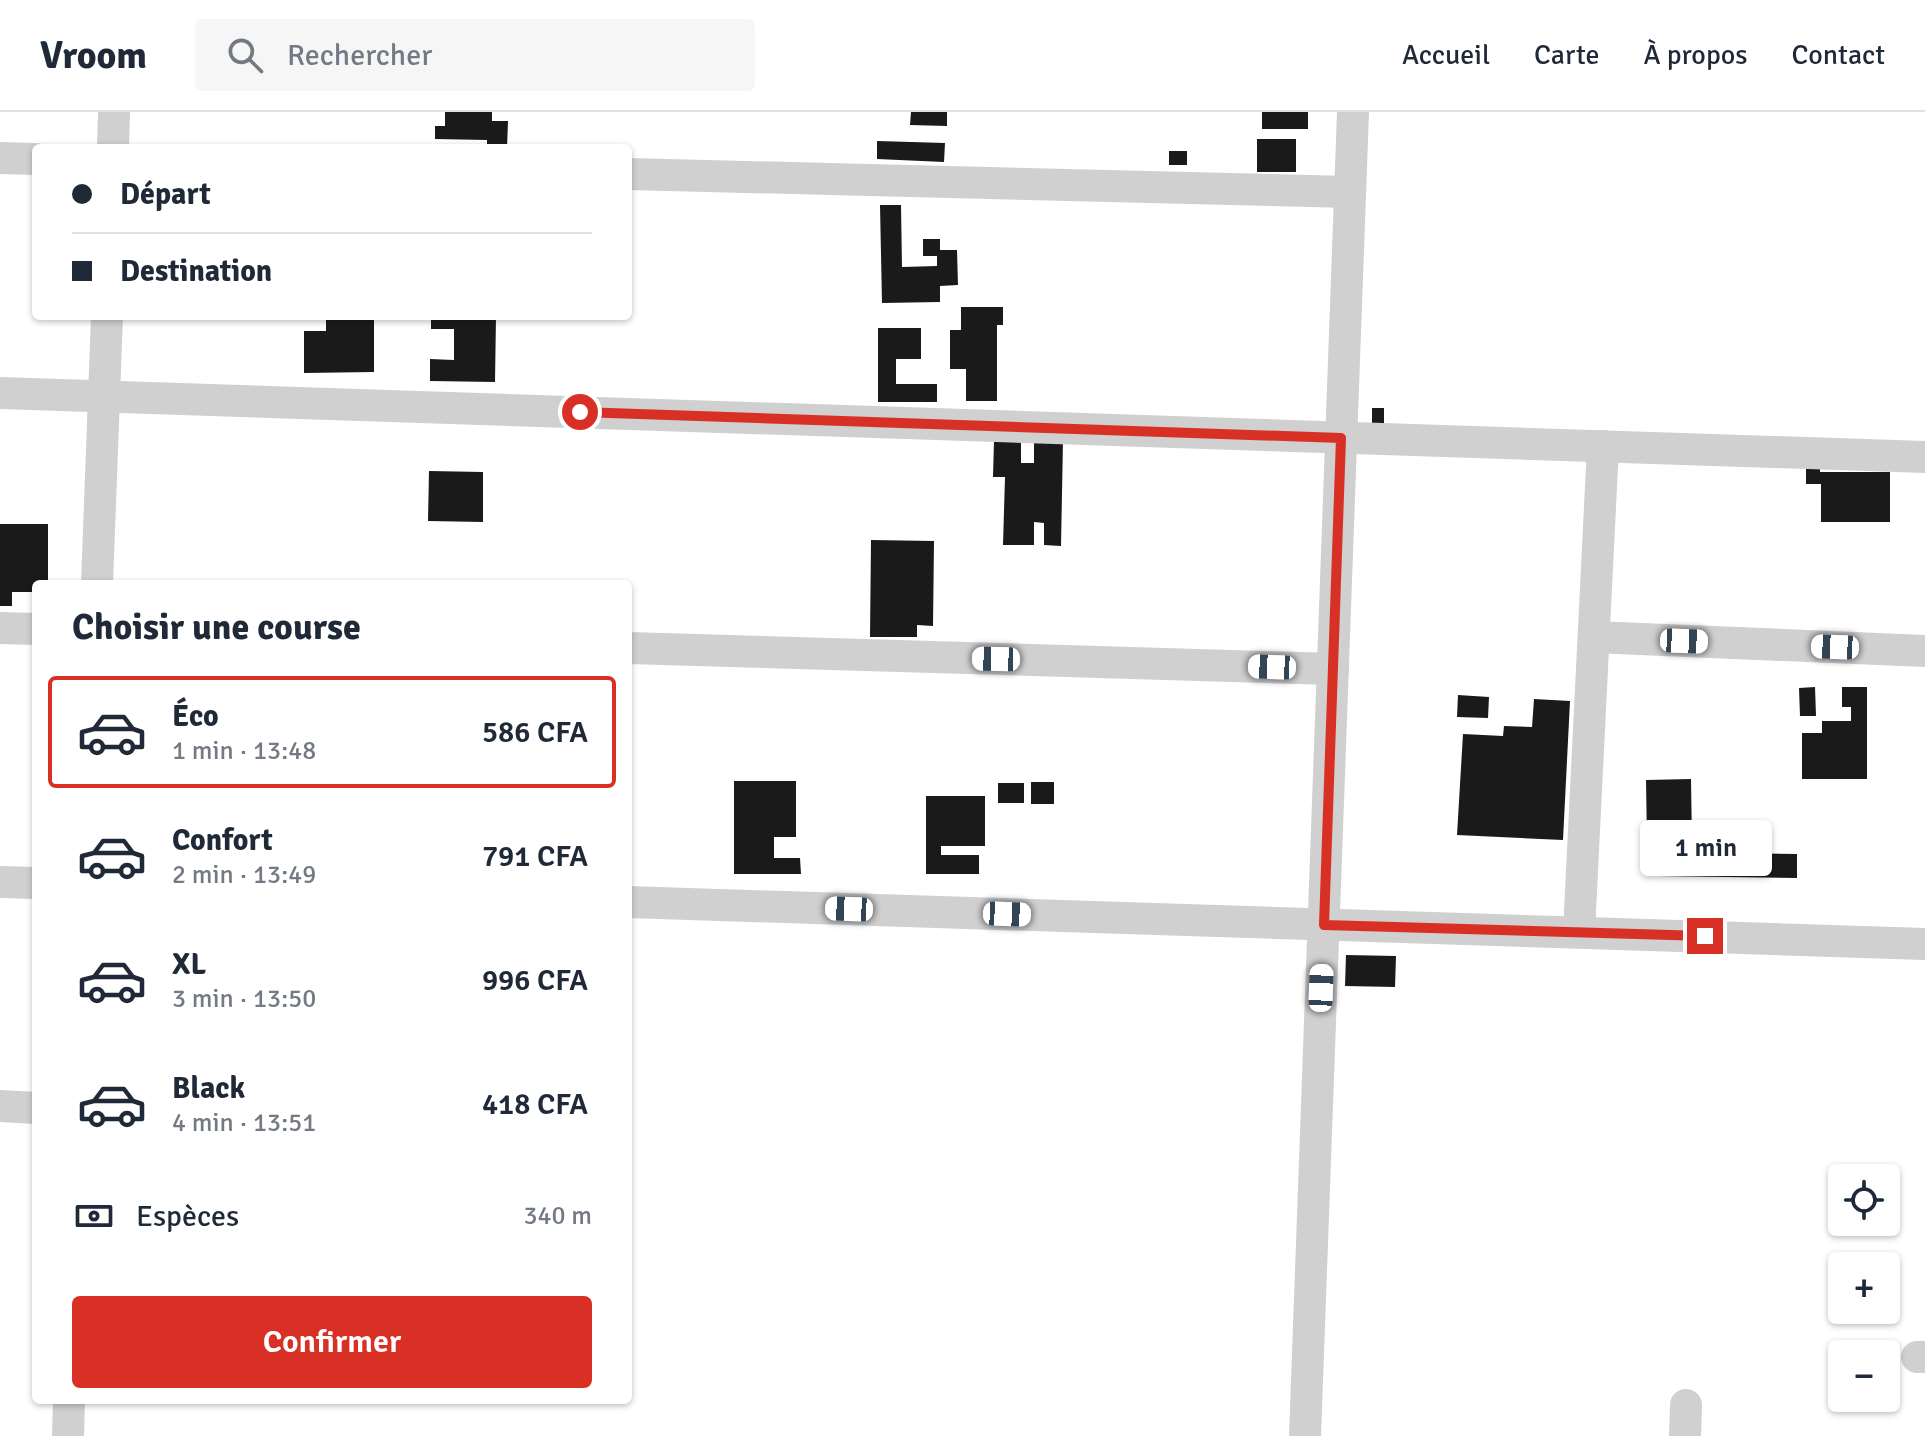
<!DOCTYPE html>
<html lang="fr">
<head>
<meta charset="utf-8">
<style>
	:root { --surface:#fff; --page:#f6f6f7; --text:#1f2937; --muted:#747a83; --line:#e0e1e3; --accent:#d93025 }
	body { margin:0; font-family:Signika,sans-serif; background:var(--page); color:var(--text); height:100vh; display:flex; flex-direction:column; font-size:30px; white-space:nowrap }
	* { box-sizing:border-box; margin:0 }
	p { font-size:26px; color:var(--muted) }
	.icon { flex:none; width:44px; height:44px; fill:none; stroke:currentColor; stroke-width:2; stroke-linecap:round; stroke-linejoin:round }
	.map { position:relative; flex:1; overflow:hidden }
	.details { position:absolute; left:32px; top:468px; width:600px; height:824px; display:flex; flex-direction:column; background:var(--surface); border-radius:8px; box-shadow:0 2px 6px #0004 }
	.details>* { flex:none }
	.guide { position:absolute; left:32px; top:32px; width:600px; height:176px; border-radius:8px; box-shadow:0 2px 6px #0004; display:grid; align-content:center; height:176px; padding:0 40px; background:var(--surface) }
	.buttons { position:absolute; left:1828px; top:1052px; display:grid; gap:16px }
	.buttons a { display:grid; place-items:center; width:72px; height:72px; border-radius:8px; background:var(--surface); box-shadow:0 2px 6px #0004; font-size:40px }
	.end { position:absolute; width:36px; height:36px; margin:-18px; border:10px solid #d93025; background:#fff; box-shadow:0 0 0 4px #fff }
	.from { border-radius:50% }
	.bubble { position:absolute; height:56px; border-radius:8px; background:var(--surface); box-shadow:0 2px 6px #0004; font-size:26px; font-weight:600; line-height:56px; text-align:center }
	.car { position:absolute; width:24px; height:48px; margin:-24px -12px; border-radius:10px; box-shadow:0 0 6px 2px #0007; background:linear-gradient(#fff 24%,#345 0 40%,#fff 0 76%,#345 0 86%,#fff 0) }
	.guide b { display:flex; align-items:center; gap:28px; height:76px; font-size:30px }
	.guide b+b { border-top:2px solid var(--line) }
	.guide i { width:20px; height:20px; background:var(--text) }
	ul { padding:0; list-style:none }
	li { display:flex; align-items:center; gap:24px; height:112px; margin:0 16px 12px; padding:0 24px; border:4px solid transparent; border-radius:8px }
	li div { flex:1 }
	li b { display:block; font-size:30px }
	li em { font-style:normal; font-weight:600 }
	li.on { border-color:var(--accent) }
	li>.icon { width:72px; height:72px; stroke-width:1.5 }
	h2 { padding:0 40px; font-size:36px; line-height:96px }
	.pay { display:flex; align-items:center; gap:20px; height:88px; padding:0 40px; font-size:30px }
	.pay p { margin-inline-start:auto }
	.cta { display:flex; gap:16px; margin-top:auto; padding:16px 40px }
	.cta a { flex:1; height:92px; border-radius:8px; background:var(--accent); color:#fff; font-size:32px; font-weight:600; line-height:92px; text-align:center }
	header { display:flex; align-items:center; gap:48px; box-sizing:border-box; height:112px; padding:0 40px; background:var(--surface); border-bottom:2px solid var(--line) }
	header strong { font-size:38px }
	nav { display:flex; gap:44px; margin-inline-start:auto; font-size:28px }
	.search { width:560px; height:72px; background:var(--page); display:flex; align-items:center; gap:20px; box-sizing:border-box; padding:0 28px; border-radius:8px; color:var(--muted); font-size:30px }
	.map>svg:first-child { display:block }
	.building { fill:#1a1a1a }
	.lines { fill:none; stroke-linecap:round; stroke-linejoin:round }
	.minor { stroke:#d0d0d0; stroke-width:32 }
	.route { stroke:#d93025; stroke-width:10 }
</style>
</head>
<body>
<header>
<strong>Vroom</strong>
<div class="search"><svg class="icon" aria-label="search" viewBox="0 0 24 24"><circle cx="10" cy="10" r="6"/><path d="M15 15l6 6"/></svg>Rechercher</div>
<nav><a>Accueil</a><a>Carte</a><a>À propos</a><a>Contact</a></nav>
</header>
<div class="map">
<svg width="1925" height="1324" viewBox="0 0 1925 1324">
	<rect width="100%" height="100%" fill="#fff"/>
	<g class="building">
		<path d="M445,0H492V9H508L507,36H487V28L435,27V14H445Z"/>
		<path d="M911,0H947V14L910,13Z"/>
		<rect x="1262" y="0" width="46" height="17"/>
		<rect x="1257" y="27" width="39" height="33"/>
		<path d="M877,29L945,31L944,50L877,47Z"/>
		<rect x="1169" y="39" width="18" height="14"/>
		<path d="M880,93H901L902,155L937,154V144H923V127H940V138H957L958,173L940,174V190L882,191Z"/>
		<path d="M961,195H1003V213H997V289H966V257H950V218H961Z"/>
		<path d="M326,204H374V260L304,261V219H326Z"/>
		<path d="M431,204H496L495,270L430,269V247L454,248V217H431Z"/>
		<path d="M878,216H921V247H896V272H937V290H878Z"/>
		<rect x="1372" y="296" width="12" height="19"/>
		<path d="M994,329H1021V351H1034V329H1063L1061,434L1044,433V411L1034,410V433H1003L1005,365H993Z"/>
		<path d="M1806,345H1820V360H1890V410H1821V372H1806Z"/>
		<path d="M429,359L483,360V410L428,409Z"/>
		<path d="M0,412H48V472H36V480H12V494H0Z"/>
		<path d="M871,428L934,429L933,514L917,513V525H870Z"/>
		<path d="M1815,575L1816,604H1800L1799,576Z"/>
		<path d="M1842,575H1867V667H1802V621H1822V609H1851V595H1842Z"/>
		<path d="M1458,583L1489,585L1488,606L1457,605Z"/>
		<path d="M1534,587L1570,589L1563,728L1457,723L1463,622L1503,624L1504,614L1532,615Z"/>
		<path d="M1691,667L1692,732H1647L1646,668Z"/>
		<path d="M734,669H796V725H774V746H800L801,762H734Z"/>
		<rect x="1031" y="670" width="23" height="22"/>
		<rect x="998" y="671" width="26" height="20"/>
		<path d="M926,684H985V734H941V743H979V762H926Z"/>
		<path d="M1658,740L1797,742V766L1658,764Z"/>
		<path d="M1346,843L1396,844L1395,875L1345,874Z"/>
	</g>
	<g class="lines">
		<g class="minor">
			<path d="M113,36L114,0"/>
			<path d="M0,46L36,47"/>
			<path d="M628,62L1350,80"/>
			<path d="M0,281L1925,345"/>
			<path d="M97,472L107,204"/>
			<path d="M0,516L36,517"/>
			<path d="M1594,525L1925,539"/>
			<path d="M628,536L1333,557"/>
			<path d="M0,770L36,771"/>
			<path d="M628,790L1925,832"/>
			<path d="M1579,820L1603,334"/>
			<path d="M0,994L36,996"/>
			<path d="M1917,1245H1925"/>
			<path d="M68,1324L69,1288"/>
			<path d="M1305,1324L1353,0"/>
			<path d="M1685,1324L1686,1293"/>
		</g>
	</g>
	<g class="lines">
		<path class="route" d="M580,300L1341,326L1324,813L1705,824"/>
	</g>
</svg>
<div class="buttons">
<a><svg class="icon" aria-label="locate" viewBox="0 0 24 24"><circle cx="12" cy="12" r="6"/><path d="M12 2v4M12 18v4M2 12h4M18 12h4"/></svg></a>
<a>+</a>
<a>−</a>
</div>
<i class="end from" style="left:580px;top:300px"></i>
<i class="end" style="left:1705px;top:824px"></i>
<div class="bubble" style="left:1640px;top:708px;width:132px">1 min</div>
<i class="car" style="left:1684px;top:529px;rotate:92deg"></i>
<i class="car" style="left:1835px;top:535px;rotate:272deg"></i>
<i class="car" style="left:996px;top:547px;rotate:271deg"></i>
<i class="car" style="left:1272px;top:555px;rotate:272deg"></i>
<i class="car" style="left:849px;top:797px;rotate:272deg"></i>
<i class="car" style="left:1007px;top:802px;rotate:92deg"></i>
<i class="car" style="left:1321px;top:876px;rotate:2deg"></i>
<div class="guide">
<b><i class="from"></i>Départ</b>
<b><i></i>Destination</b>
</div>
<section class="details">
<h2>Choisir une course</h2>
<ul>
<li class="on"><svg class="icon" aria-label="car" viewBox="0 0 24 24"><path d="M5 17H2v-5l4-1 3-4h7l3 4 3 1v5h-3M9 17h6M6 11h13"/><circle cx="7" cy="17" r="2"/><circle cx="17" cy="17" r="2"/></svg><div><b>Éco</b><p>1 min · 13:48</p></div><em>586 CFA</em></li>
<li><svg class="icon" aria-label="car" viewBox="0 0 24 24"><path d="M5 17H2v-5l4-1 3-4h7l3 4 3 1v5h-3M9 17h6M6 11h13"/><circle cx="7" cy="17" r="2"/><circle cx="17" cy="17" r="2"/></svg><div><b>Confort</b><p>2 min · 13:49</p></div><em>791 CFA</em></li>
<li><svg class="icon" aria-label="car" viewBox="0 0 24 24"><path d="M5 17H2v-5l4-1 3-4h7l3 4 3 1v5h-3M9 17h6M6 11h13"/><circle cx="7" cy="17" r="2"/><circle cx="17" cy="17" r="2"/></svg><div><b>XL</b><p>3 min · 13:50</p></div><em>996 CFA</em></li>
<li><svg class="icon" aria-label="car" viewBox="0 0 24 24"><path d="M5 17H2v-5l4-1 3-4h7l3 4 3 1v5h-3M9 17h6M6 11h13"/><circle cx="7" cy="17" r="2"/><circle cx="17" cy="17" r="2"/></svg><div><b>Black</b><p>4 min · 13:51</p></div><em>418 CFA</em></li>
</ul>
<div class="pay"><svg class="icon" aria-label="cash" viewBox="0 0 24 24"><path d="M3 7h18v10H3z"/><circle cx="12" cy="12" r="2"/></svg>Espèces<p>340 m</p></div>
<div class="cta"><a>Confirmer</a></div>
</section>
</div>
</body>
</html>
